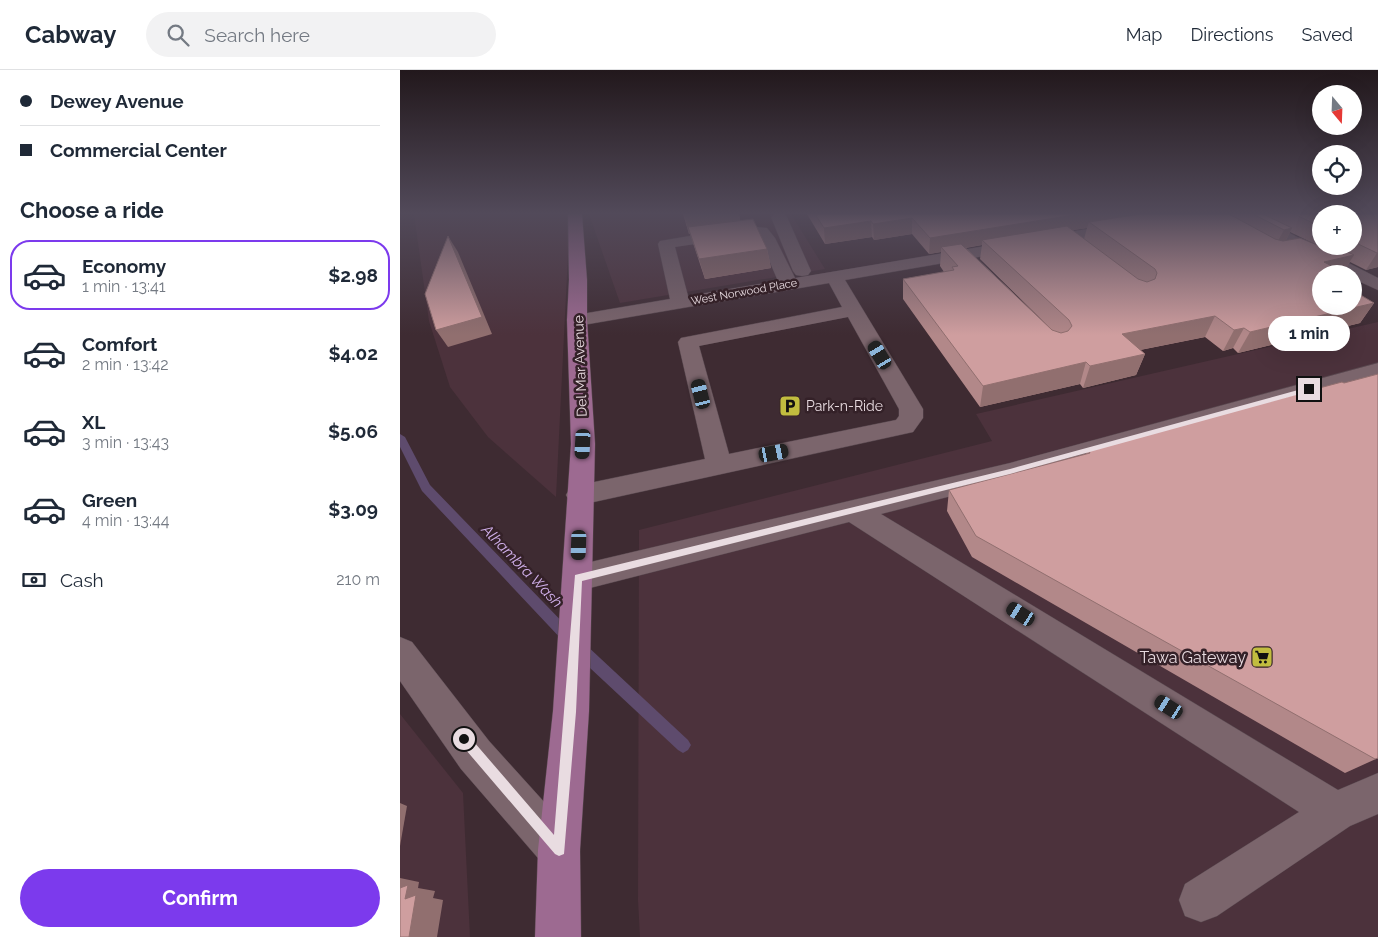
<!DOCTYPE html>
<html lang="en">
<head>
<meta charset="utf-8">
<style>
	:root { --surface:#fff; --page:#f2f2f3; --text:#1f2937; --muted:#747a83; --line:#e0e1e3; --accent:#7c3aed }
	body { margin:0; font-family:Raleway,sans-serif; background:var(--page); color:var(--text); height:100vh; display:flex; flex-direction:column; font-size:19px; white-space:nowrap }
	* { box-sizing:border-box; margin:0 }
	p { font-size:16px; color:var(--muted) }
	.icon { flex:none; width:28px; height:28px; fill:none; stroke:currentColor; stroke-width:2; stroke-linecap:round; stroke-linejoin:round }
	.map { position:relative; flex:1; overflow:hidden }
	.sheet { display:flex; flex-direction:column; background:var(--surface); width:400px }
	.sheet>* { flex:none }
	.banner { display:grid; align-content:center; height:110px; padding:0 20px; background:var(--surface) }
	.needle { width:32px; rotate:161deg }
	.controls { position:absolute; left:912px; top:15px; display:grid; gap:10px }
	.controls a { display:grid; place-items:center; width:50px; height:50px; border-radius:50%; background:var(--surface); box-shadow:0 5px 20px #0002; font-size:25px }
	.end { position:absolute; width:22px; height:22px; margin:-11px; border:6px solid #e9dce1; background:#111; box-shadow:0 0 0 2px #111 }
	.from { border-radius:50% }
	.bubble { position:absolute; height:35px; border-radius:18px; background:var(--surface); box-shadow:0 5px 20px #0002; font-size:16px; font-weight:700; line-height:35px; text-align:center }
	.car { position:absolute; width:15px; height:30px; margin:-15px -8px; border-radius:6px; box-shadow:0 0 4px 1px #0007; background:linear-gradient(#222 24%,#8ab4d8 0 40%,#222 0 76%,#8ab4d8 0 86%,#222 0) }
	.banner b { display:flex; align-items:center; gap:18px; height:48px; font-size:19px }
	.banner b+b { border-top:1px solid var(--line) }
	.banner i { width:12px; height:12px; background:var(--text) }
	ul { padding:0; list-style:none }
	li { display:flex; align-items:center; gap:15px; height:70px; margin:0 10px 8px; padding:0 10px; border:2px solid transparent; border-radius:20px }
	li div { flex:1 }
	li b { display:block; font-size:19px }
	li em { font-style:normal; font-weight:700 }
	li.current { border-color:var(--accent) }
	li>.icon { width:45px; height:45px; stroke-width:1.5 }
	h2 { padding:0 20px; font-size:22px; line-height:60px }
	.pay { display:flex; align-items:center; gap:12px; height:55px; padding:0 20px; font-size:19px }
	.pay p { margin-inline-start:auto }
	.primary-button { display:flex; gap:10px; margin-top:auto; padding:10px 20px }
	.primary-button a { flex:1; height:58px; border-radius:30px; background:var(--accent); color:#fff; font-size:20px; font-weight:700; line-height:58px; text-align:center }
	header { display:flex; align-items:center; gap:30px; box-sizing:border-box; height:70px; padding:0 25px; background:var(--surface); border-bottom:1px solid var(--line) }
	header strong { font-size:24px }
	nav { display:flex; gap:28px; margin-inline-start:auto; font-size:18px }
	.search { width:350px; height:45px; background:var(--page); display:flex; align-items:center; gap:12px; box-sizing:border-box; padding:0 18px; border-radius:28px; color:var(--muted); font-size:19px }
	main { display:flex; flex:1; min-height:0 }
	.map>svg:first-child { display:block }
	.built { fill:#4c323c }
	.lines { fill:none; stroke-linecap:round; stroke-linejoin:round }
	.stream { fill:#5e4b6d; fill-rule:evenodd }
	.minor-casing { stroke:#57474e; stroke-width:1 }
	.major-casing { stroke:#57474e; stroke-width:1 }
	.minor { fill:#7b656c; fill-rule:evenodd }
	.major { fill:#9d6a91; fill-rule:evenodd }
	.wall { fill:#b28889; fill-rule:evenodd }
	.shaded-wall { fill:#916f6f }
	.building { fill:#cf9e9f; stroke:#916f6f }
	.route { fill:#e9dce1 }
	.labels { text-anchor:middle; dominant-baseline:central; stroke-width:5; stroke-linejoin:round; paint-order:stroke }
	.far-street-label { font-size:11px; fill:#e9dce1; stroke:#342128 }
	.street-label { font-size:14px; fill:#e9dce1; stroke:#342128 }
	.poi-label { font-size:14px; fill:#e9dce1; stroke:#342128; text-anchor:start }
	.water-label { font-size:15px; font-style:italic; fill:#d1b0eb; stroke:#342128 }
	.near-poi-label { font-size:16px; fill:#e9dce1; stroke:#342128; text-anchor:end }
</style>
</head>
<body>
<header>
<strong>Cabway</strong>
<div class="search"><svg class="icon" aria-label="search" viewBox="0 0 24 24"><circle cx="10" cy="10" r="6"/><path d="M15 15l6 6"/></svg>Search here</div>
<nav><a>Map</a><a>Directions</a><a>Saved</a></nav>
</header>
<main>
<section class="sheet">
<div class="banner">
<b><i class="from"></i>Dewey Avenue</b>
<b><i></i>Commercial Center</b>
</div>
<h2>Choose a ride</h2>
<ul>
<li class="current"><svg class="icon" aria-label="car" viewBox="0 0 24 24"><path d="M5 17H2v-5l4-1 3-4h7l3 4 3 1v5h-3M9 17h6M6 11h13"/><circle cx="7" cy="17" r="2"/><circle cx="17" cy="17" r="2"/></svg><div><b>Economy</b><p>1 min · 13:41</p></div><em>$2.98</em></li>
<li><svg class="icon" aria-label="car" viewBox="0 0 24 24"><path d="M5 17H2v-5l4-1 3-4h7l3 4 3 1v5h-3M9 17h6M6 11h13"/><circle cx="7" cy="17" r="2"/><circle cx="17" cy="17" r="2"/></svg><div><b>Comfort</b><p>2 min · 13:42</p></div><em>$4.02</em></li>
<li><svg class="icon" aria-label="car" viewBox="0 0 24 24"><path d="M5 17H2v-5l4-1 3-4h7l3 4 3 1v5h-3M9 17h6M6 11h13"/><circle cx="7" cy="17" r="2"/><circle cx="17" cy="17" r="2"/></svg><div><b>XL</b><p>3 min · 13:43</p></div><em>$5.06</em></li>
<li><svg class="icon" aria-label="car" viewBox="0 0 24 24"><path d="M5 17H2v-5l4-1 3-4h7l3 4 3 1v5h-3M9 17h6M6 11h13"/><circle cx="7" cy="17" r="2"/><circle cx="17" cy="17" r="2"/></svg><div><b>Green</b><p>4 min · 13:44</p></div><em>$3.09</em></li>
</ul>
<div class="pay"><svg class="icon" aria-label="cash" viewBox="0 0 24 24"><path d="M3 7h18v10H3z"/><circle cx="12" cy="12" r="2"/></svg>Cash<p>210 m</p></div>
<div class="primary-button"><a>Confirm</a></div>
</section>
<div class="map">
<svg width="978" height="867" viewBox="0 0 978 867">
	<rect width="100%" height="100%" fill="#3e2b32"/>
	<g class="built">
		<path d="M14,144H170L156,427L88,367L50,317L29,251Z"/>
		<path d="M189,144H391L425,199L220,233Z"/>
		<path d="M978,252V867H240L238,830L239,460L592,371L576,344Z"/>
		<path d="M0,644L63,723L70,867H0Z"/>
	</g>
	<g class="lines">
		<g class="stream">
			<path d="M0,364L5,367L30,415L174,564L176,568L174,572L169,574L164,572L22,421L0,377Z"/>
			<path d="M180,573L185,574L288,670L291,675L288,680L283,683L278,680L175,584L173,579L175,574Z"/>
		</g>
		<g class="minor-casing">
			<g id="minor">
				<path d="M374,144H384L387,147L411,201L408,205L402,206L396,205L393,201L371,147Z"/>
				<path d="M834,144H852L978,208V220L954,209V204H943L836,147Z"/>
				<path d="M723,153L729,155L731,158L729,161L445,210L523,339V348L513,362L180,435L170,432L166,425L170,418L180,415L305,389L278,272L281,268L442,237L429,213L177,256L170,254L167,250L170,246L270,229L258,174L260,171L349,156L367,158L375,168L395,208ZM349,166H357L360,169L378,211L288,226L275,177ZM448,247L499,339V346L496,350L329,384L299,276Z"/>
				<path d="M978,293V307L610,411L481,444L938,720L978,703V744L950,756L817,846L801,852L785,846L779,830L785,814L899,742L449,452L178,521L167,517L163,508L167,499L178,495L610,393Z"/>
				<path d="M0,567L12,572L89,671L174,765L180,780L174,795L159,801L144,795L61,699L0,611Z"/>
			</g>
		</g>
		<g class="major-casing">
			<path id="major" d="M168,144H182L187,210V250L195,374L189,641L180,780L181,867H135L138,780L153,641L171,374L167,250L169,210Z"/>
		</g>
		<use href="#minor" class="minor"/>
		<use href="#major" class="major"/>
	</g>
	<g class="wall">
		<path d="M283,144H339L340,150L367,179L371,198L305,209L290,164H289Z"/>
		<path d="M407,144H921V176H954V144H978V197L966,200L950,192L943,202L921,204L974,233L960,253L838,283L833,278L823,281L805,267L740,280L745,284L736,305L683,318L680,314L580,337L503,229V209L544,202L540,196L541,182L529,184L512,164L474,170L472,167L425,174ZM687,158L684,169L672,160ZM890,162L919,176L886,170ZM582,175L580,189L653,261L566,178Z"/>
		<path d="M688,379L978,688L945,703L572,487L547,441L549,420L686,384Z"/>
	</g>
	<g class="shaded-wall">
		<path d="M292,144H339L341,155L288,157L290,164H289L284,145Z"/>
		<path d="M680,144H769L689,152L687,158L587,174L582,170V175L545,181L541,177V182L529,184L530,168Z"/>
		<path d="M512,148V164L474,170L473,154Z"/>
		<path d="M471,151L472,167L425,174L424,158Z"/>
		<path d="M892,158L884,174L875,176L884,160Z"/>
		<path d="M48,166L58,182L92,264L48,277L36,260Z"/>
		<path d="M367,179L371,198L305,209L299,189Z"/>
		<path d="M977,183H978V197L966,200Z"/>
		<path d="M954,185L942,204L924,192Z"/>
		<path d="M974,233L960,253L838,283L850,262Z"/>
		<path d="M815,246L805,267L715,285L722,264Z"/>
		<path d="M844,258L833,278L823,281L834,260Z"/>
		<path d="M745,284L736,305L683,318L690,296Z"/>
		<path d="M686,292L680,314L580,337L583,316Z"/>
		<path d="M0,733L7,736L0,776Z"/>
		<path d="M0,808L19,812L18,818L35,821L33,828L43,830L37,867H9L5,829L0,824Z"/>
	</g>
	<g class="building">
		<path d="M415,144H680L530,168L512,148L473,154L471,151L424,158Z"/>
		<path d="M740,144H829L875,169L883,171L900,168L920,176H935L954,185L924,192L947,204H921V236H954V221L974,233L850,262L844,258L834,260L815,246L722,264L745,284L690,296L686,292L583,316L503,209L554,200L552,197L558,196L541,177L561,174L652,260L661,263L668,261L672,256L669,250L582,170L667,156L738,209L747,212L755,209L757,203L755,199L689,152Z"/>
		<path d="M853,144H863L892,158L884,160Z"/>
		<path d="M894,144H921V157Z"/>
		<path d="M954,144H978V183H977L954,172Z"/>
		<path d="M353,149L367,179L299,189L288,157Z"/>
		<path d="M48,166L82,247L36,260L25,224Z"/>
		<path d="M978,304V688L975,689L576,466L549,420L690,383L688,379L942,312L944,313Z"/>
		<path d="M8,815L5,829L16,825L9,867H0V818Z"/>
	</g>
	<linearGradient id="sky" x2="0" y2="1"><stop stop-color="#22181c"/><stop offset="0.54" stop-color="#524a5a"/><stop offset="1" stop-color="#524a5a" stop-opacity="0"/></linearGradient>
	<rect width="978" height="265" fill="url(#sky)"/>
	<path class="route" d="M909,317L912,319L911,321L610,404L182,511L176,642L164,784L159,786L155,784L60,673L58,669L60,665L64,664L68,665L154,765L175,505L610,399Z"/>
	<defs>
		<g id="parking-square" transform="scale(1.125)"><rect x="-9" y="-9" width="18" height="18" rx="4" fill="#c1bd3f" stroke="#342128"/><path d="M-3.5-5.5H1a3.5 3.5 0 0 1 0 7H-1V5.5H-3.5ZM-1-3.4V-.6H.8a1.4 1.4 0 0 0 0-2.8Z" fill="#111"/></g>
		<g id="supermarket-square" transform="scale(1.125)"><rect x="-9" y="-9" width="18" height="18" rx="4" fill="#c1bd3f" stroke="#342128"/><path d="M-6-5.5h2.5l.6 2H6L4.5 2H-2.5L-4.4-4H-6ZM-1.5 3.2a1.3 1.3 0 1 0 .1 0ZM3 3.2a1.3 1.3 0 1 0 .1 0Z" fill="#111"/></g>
	</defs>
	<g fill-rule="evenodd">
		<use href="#parking-square" x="390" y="336"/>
		<use href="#supermarket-square" x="862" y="587"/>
	</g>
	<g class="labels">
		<g class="far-street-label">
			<text transform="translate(344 222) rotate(-10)">West Norwood Place</text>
		</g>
		<g class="street-label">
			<text transform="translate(180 296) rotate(-92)">Del Mar Avenue</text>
		</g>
		<g class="poi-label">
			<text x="406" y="336">Park-n-Ride</text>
		</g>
		<g class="water-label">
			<text transform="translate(122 496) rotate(46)">Alhambra Wash</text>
		</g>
		<g class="near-poi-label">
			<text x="846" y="587">Tawa Gateway</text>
		</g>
	</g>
</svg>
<div class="controls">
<a><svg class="needle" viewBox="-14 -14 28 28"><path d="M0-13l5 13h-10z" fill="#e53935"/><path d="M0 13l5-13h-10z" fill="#747a83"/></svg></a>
<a><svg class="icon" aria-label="locate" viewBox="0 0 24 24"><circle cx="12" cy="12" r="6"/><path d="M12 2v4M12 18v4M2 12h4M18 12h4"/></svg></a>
<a>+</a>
<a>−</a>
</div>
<i class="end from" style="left:64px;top:669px"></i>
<i class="end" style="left:909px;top:319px"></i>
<div class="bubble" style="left:868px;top:246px;width:82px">1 min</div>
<i class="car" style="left:480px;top:285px;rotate:329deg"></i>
<i class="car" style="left:301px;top:324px;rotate:346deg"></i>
<i class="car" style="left:183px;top:374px;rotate:183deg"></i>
<i class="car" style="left:374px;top:383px;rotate:79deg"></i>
<i class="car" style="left:179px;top:475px;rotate:182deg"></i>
<i class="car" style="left:621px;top:544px;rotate:302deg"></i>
<i class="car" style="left:769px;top:637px;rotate:302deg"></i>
</div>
</main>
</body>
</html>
